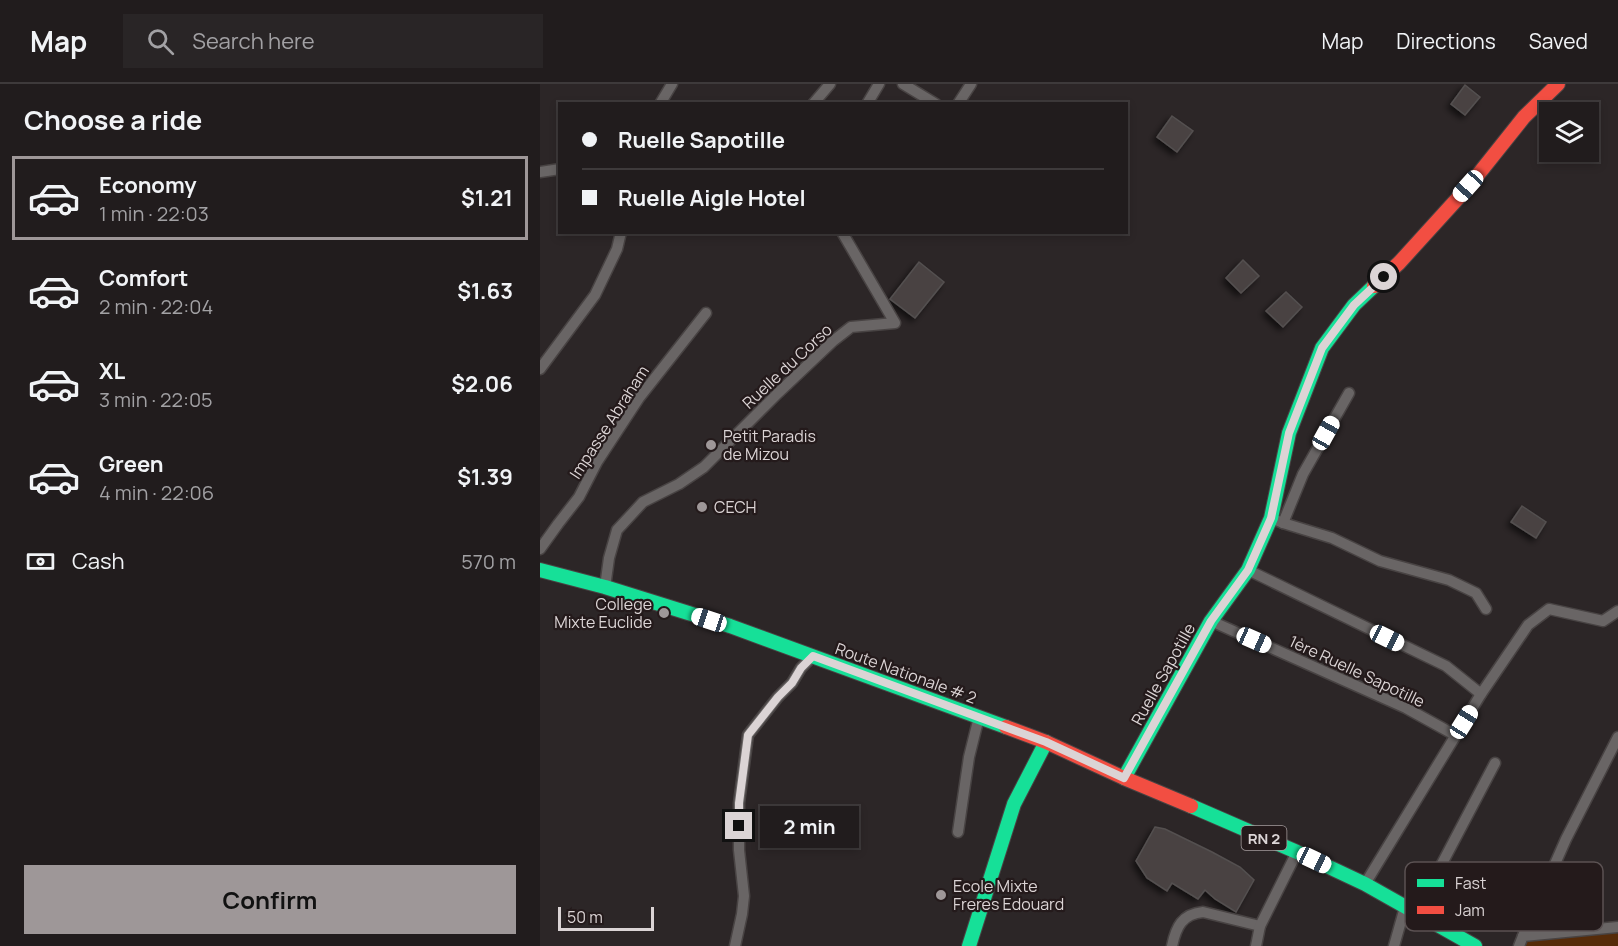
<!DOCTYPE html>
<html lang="en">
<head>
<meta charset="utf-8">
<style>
	:root { --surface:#211c1d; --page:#292526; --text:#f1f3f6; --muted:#a2a1a4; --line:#3e3a3b; --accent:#9e9798 }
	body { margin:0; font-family:Manrope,sans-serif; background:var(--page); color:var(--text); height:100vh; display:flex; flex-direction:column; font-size:22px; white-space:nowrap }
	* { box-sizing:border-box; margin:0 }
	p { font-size:20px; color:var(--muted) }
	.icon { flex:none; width:33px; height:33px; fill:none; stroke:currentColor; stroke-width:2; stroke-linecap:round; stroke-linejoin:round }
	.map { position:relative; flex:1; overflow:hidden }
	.sheet { display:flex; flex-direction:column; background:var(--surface); width:540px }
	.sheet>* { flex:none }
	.top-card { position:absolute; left:18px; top:18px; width:570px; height:132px; border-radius:0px; box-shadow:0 3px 9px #0003,0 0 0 2px var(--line); display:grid; align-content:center; height:132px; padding:0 24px; background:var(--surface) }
	.buttons { position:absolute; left:999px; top:18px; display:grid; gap:12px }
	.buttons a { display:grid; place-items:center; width:60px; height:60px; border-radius:0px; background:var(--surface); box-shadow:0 3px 9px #0003,0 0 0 2px var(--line); font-size:30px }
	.scale { position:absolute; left:18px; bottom:15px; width:96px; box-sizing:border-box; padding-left:6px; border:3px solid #dbd4d5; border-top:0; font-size:16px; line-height:21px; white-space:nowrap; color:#dbd4d5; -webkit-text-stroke:4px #241a1b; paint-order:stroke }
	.end { position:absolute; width:27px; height:27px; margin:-14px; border:8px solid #dbd4d5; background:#111; box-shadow:0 0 0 3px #111 }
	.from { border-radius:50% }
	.bubble { position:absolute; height:42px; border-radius:0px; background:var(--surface); box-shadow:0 3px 9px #0003,0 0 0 2px var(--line); font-size:20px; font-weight:700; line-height:42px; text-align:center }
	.car { position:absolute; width:18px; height:36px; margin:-18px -9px; border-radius:8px; box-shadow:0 0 4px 2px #0007; background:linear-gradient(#fff 24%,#345 0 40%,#fff 0 76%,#345 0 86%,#fff 0) }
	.top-card b { display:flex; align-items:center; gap:21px; height:57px; font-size:22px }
	.top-card b+b { border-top:2px solid var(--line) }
	.top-card i { width:15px; height:15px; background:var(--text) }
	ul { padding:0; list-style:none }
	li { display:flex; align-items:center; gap:18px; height:84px; margin:0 12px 9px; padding:0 12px; border:3px solid transparent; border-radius:0px }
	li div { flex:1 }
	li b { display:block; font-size:22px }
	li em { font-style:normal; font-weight:700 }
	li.current { border-color:var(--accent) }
	li>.icon { width:54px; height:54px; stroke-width:1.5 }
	h2 { padding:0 24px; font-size:27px; line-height:72px }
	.pay { display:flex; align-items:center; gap:15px; height:66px; padding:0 24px; font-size:22px }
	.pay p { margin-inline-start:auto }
	.button { display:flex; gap:12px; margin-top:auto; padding:12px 24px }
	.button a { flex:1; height:69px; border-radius:0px; background:var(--accent); color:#111; font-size:24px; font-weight:700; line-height:69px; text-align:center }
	header { display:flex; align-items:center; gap:36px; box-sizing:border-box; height:84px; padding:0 30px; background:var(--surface); border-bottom:2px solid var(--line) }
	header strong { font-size:28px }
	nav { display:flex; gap:33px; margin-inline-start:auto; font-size:21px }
	.search { width:420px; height:54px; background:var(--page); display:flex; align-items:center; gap:15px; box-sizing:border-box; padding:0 21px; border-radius:0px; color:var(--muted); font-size:22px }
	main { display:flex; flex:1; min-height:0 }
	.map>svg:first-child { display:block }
	.green { fill:#562b09 }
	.building { fill:#484343; stroke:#545050; stroke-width:1.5; filter:url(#shadow) }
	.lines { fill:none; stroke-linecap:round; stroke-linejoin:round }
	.street-casing { stroke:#484343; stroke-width:13 }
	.fast-casing { stroke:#484343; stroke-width:16 }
	.jam-casing { stroke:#484343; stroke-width:16 }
	.street { stroke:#696565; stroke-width:10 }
	.fast { stroke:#16e098; stroke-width:14 }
	.jam { stroke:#f24e42; stroke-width:14 }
	.route { stroke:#dbd4d5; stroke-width:8 }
	.poi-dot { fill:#9e9798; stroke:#241a1b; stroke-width:2 }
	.labels { text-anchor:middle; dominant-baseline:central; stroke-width:4.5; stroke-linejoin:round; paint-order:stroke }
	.shield { fill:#241a1b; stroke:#a49c9d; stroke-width:1.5 }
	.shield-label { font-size:15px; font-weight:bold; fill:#dbd4d5 }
	.street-label { font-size:16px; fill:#dbd4d5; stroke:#241a1b }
	.poi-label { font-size:16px; fill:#dbd4d5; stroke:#241a1b; text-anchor:start }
	.key { fill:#241a1b; stroke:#5b5253; stroke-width:1.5 }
	.key-label { font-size:16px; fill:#dbd4d5 }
</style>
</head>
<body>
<header>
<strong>Map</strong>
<div class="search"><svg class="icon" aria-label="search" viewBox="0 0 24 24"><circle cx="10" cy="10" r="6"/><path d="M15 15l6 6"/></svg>Search here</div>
<nav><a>Map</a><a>Directions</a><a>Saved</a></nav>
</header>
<main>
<section class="sheet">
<h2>Choose a ride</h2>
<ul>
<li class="current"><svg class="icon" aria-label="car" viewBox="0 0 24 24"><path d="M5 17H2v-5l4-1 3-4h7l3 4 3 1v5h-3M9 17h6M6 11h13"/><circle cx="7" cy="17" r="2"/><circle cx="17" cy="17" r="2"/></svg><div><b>Economy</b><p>1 min · 22:03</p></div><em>$1.21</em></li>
<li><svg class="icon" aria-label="car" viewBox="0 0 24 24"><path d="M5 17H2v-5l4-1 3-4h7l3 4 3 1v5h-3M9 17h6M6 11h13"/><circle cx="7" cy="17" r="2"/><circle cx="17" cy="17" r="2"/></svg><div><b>Comfort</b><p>2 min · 22:04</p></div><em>$1.63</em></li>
<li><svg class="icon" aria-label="car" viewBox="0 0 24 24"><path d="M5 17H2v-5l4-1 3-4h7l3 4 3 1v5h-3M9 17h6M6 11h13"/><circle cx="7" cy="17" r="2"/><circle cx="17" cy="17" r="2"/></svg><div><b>XL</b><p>3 min · 22:05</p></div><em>$2.06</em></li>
<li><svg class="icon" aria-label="car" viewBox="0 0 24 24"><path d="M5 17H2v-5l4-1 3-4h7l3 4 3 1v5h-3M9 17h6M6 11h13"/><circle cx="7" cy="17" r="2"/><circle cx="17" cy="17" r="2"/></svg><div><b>Green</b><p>4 min · 22:06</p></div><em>$1.39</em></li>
</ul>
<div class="pay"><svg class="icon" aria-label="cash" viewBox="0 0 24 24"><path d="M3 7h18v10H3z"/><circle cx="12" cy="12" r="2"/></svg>Cash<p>570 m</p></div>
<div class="button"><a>Confirm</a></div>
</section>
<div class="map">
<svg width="1078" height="862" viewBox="0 0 1078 862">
	<defs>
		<filter id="shadow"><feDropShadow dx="-3.5" dy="3.5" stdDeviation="3" flood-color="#0009"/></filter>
	</defs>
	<rect width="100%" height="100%" fill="#2c2627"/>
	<path class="green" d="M1078,837V862H982L989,845Z"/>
	<g class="building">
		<path d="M925,1L940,13L925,31L911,20Z"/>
		<path d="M632,32L653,47L637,68L617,53Z"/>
		<path d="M703,176L719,192L701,209L686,194Z"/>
		<path d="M379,178L404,198L375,234L350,215Z"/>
		<path d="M746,208L762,223L743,243L726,227Z"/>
		<path d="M982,422L1006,438L996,454L971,438Z"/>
		<path d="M615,743L625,745L672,768L700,783L714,796L696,828L675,815L665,806L658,815L632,799L627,807L607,794L596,777Z"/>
	</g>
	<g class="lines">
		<g class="street-casing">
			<g id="street">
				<path d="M363,0L396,20"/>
				<path d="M120,20L132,0"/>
				<path d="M273,20L290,0"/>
				<path d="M327,20L339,0"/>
				<path d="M418,20L431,0"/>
				<path d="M0,88L20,85"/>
				<path d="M0,285L55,211L77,165L81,148"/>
				<path d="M731,434L743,439L792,454L840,477L909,496L936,509L946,525"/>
				<path d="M743,439L763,390L809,309"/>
				<path d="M0,465L18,440L39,413L57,378L99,314L166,229"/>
				<path d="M708,486L906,582L941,610"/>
				<path d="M65,503L69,474L77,446L103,418L139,400L164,383L238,309L293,257L311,243L355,239L302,148"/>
				<path d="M671,537L866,624L915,651"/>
				<path d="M418,748L429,673L439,633"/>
				<path d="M825,800L941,610L988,541L1009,525L1063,537L1078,527"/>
				<path d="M876,829L955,679"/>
				<path d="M983,852L1026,755L1078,653"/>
				<path d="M195,862L202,830L204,812L199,766V719L208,651L238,613L252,599L261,584L273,572"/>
				<path d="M632,862C636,843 642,830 663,828L720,842"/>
				<path d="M716,862L720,842L757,768"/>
				<path d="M854,862L865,823"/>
				<path d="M979,862L983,852L1078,843"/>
			</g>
		</g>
		<g class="fast-casing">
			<g id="fast">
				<path d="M0,486L65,503L190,542L466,643"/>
				<path d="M584,694L671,537L708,486L731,434L749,349L782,264L814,221L834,202"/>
				<path d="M651,722L757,768L825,800L935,862"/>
				<path d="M429,862L474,720L506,658"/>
			</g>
		</g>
		<g class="jam-casing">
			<g id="jam">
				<path d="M834,202L859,179L929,102L984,33L1018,0"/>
				<path d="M466,643L506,658L584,694L651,722"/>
			</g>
		</g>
		<use href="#street" class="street"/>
		<use href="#fast" class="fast"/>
		<use href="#jam" class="jam"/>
	</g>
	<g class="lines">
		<path class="route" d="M199,742V719L208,651L238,613L252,599L261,584L273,572L506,658L584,694L671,537L708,486L731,434L749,349L782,264L814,221L844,193"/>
	</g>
	<g class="poi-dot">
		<circle cx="171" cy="361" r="6"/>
		<circle cx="162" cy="423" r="6"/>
		<circle cx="124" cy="529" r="6"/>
		<circle cx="401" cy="811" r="6"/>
	</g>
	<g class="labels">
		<rect class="shield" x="701.5" y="742" width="45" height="24" rx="4.5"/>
		<g class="shield-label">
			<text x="724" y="754">RN 2</text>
		</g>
		<g class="street-label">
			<text transform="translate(247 282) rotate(-43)">Ruelle du Corso</text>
			<text transform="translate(69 338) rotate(-57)">Impasse Abraham</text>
			<text transform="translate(817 587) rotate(25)">1ère Ruelle Sapotille</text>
			<text transform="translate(366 589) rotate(20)">Route Nationale # 2</text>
			<text transform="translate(623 590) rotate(-61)">Ruelle Sapotille</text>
		</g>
		<g class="poi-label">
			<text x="183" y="352">Petit Paradis<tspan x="183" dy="18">de Mizou</tspan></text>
			<text x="174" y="423">CECH</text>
			<text x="112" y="520" text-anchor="end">College<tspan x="112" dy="18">Mixte Euclide</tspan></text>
			<text x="413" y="802">Ecole Mixte<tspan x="413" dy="18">Freres Edouard</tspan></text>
		</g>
	</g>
	<rect x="865" y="778" width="198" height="69" rx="9" class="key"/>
	<rect x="877" y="795" width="27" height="8" fill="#16e098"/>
	<rect x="877" y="822" width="27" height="8" fill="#f24e42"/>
	<g class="key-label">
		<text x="915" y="805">Fast</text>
		<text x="915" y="832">Jam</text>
	</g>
</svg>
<div class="buttons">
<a><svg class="icon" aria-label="layers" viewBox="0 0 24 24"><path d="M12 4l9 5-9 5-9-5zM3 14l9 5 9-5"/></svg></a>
</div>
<div class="scale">50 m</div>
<i class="end from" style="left:844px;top:193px"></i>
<i class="end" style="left:199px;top:742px"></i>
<div class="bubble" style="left:220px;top:722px;width:99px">2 min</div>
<i class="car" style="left:928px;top:102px;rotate:222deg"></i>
<i class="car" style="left:786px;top:349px;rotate:29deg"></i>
<i class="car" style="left:169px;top:536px;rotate:288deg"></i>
<i class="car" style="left:847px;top:554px;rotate:116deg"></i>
<i class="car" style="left:714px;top:556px;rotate:114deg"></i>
<i class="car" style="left:924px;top:638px;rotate:32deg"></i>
<i class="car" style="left:774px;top:776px;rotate:115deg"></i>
<div class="top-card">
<b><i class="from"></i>Ruelle Sapotille</b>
<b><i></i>Ruelle Aigle Hotel</b>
</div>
</div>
</main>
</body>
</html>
